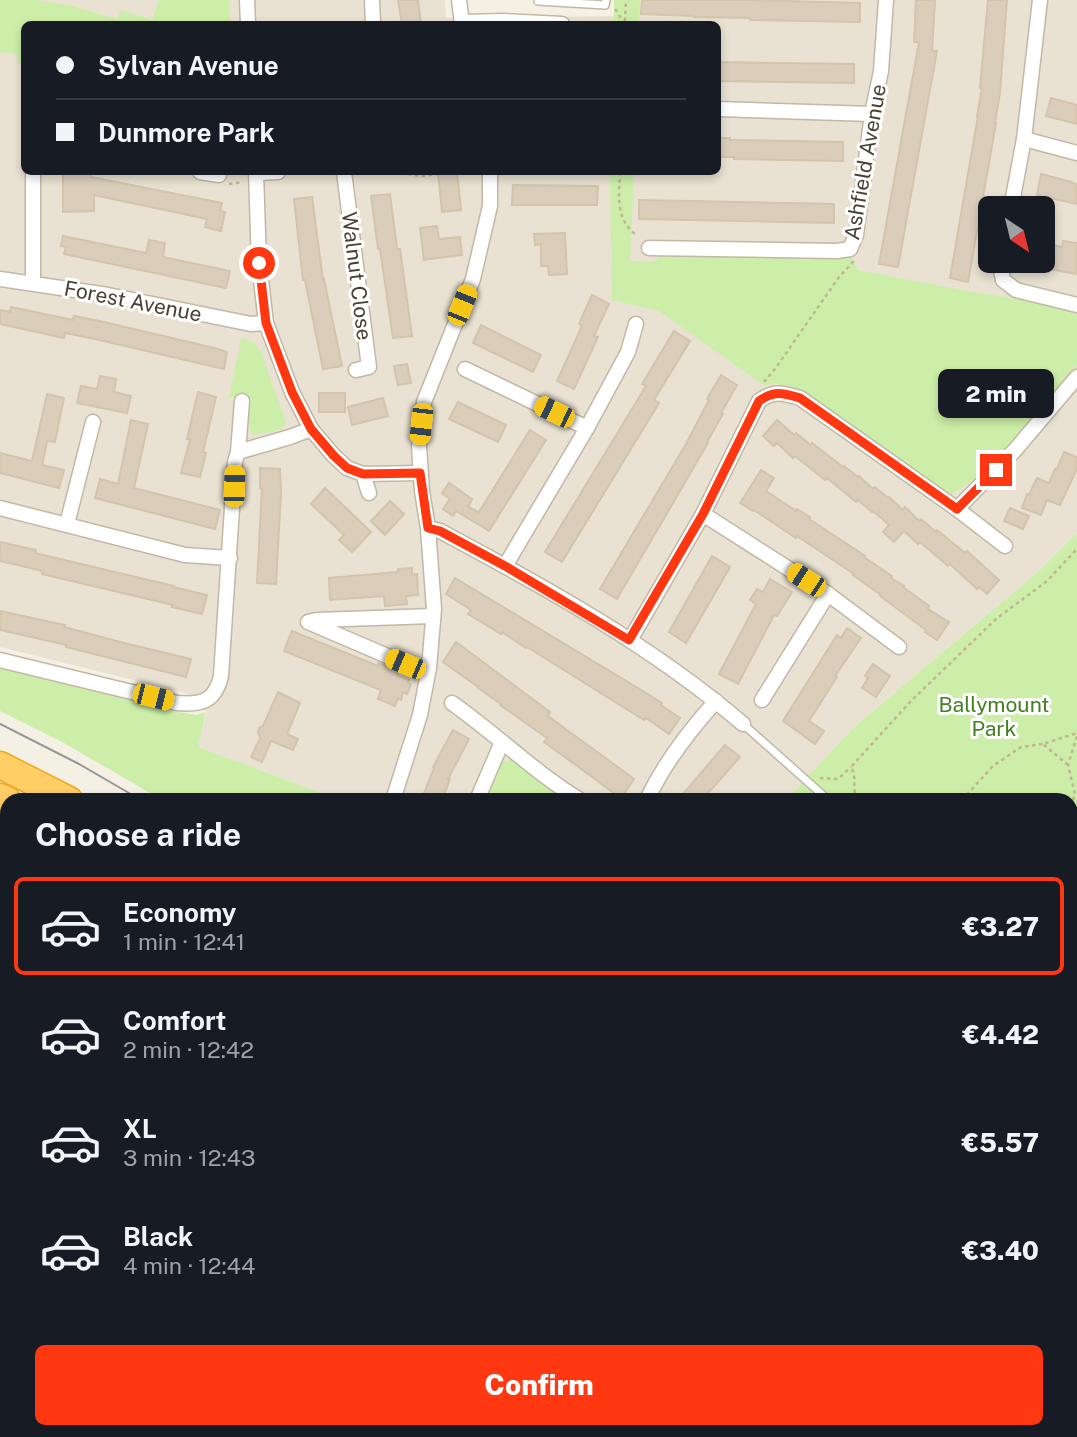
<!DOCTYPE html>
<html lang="en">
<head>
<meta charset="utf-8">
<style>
	:root { --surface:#171b24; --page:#20242c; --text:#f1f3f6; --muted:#9ea1a6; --line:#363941; --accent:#ff3811 }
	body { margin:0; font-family:"Public Sans",sans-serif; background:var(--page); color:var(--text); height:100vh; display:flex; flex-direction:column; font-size:26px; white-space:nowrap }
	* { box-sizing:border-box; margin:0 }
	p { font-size:23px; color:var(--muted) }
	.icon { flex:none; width:38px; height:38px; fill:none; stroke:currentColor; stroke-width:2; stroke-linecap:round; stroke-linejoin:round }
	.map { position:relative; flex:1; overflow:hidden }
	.side { position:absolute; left:0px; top:793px; width:1078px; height:646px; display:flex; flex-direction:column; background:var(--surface); border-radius:21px 21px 0 0; box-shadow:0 4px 10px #0003 }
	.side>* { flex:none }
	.banner { position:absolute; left:21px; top:21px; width:700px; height:154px; border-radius:10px; box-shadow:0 4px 10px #0003; display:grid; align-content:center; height:154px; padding:0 35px; background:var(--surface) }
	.needle { width:46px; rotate:145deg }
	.tools { position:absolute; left:978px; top:196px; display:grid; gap:14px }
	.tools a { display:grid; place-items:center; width:77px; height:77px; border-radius:10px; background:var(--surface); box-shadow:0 4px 10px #0003; font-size:35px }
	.end { position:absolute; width:32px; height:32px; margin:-16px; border:9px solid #ff3811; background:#fff; box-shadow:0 0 0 4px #fff }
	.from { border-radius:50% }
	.bubble { position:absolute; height:49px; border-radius:10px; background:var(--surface); box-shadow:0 4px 10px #0003; font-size:23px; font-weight:800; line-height:49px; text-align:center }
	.car { position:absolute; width:21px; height:42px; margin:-21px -10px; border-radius:9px; box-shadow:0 0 5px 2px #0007; background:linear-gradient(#f5c518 24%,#345 0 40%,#f5c518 0 76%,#345 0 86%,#f5c518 0) }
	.banner b { display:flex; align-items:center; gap:24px; height:66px; font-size:26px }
	.banner b+b { border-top:2px solid var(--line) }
	.banner i { width:18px; height:18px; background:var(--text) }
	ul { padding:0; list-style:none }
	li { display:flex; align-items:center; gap:21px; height:98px; margin:0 14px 10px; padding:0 21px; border:4px solid transparent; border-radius:10px }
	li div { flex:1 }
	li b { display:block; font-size:26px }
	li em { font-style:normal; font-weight:800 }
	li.current { border-color:var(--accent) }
	li>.icon { width:63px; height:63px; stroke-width:1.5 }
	h2 { padding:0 35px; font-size:32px; line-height:84px }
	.button { display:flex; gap:14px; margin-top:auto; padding:14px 35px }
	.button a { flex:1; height:80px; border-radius:10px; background:var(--accent); color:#fff; font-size:28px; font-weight:800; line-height:80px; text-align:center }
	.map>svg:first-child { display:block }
	.residential { fill:#e9e2d2; fill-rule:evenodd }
	.commercial { fill:#f9e7cc }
	.industrial { fill:#e6e1d9 }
	.green { fill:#cdeea8 }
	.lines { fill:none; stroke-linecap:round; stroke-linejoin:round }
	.stream { stroke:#99d0f9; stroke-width:4.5 }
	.building { fill:#dacebb; stroke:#d3c4ab; stroke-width:2 }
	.service-casing { stroke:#c1b8a6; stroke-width:10 }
	.minor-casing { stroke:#c1b8a6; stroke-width:17 }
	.motorway-casing { stroke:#efa723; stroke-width:29 }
	.path { stroke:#c4b495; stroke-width:2.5; stroke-dasharray:3.5 3.5; stroke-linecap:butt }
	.service { stroke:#fff; stroke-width:7 }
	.minor { stroke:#fff; stroke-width:14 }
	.motorway { stroke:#ffce65; stroke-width:26 }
	.tram { stroke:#959595; stroke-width:2 }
	.route { stroke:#ff3811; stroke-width:9 }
	.labels { text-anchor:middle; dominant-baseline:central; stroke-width:6; stroke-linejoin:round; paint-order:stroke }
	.street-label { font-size:21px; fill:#474033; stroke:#fff }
	.park-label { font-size:21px; fill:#438020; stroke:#fff }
</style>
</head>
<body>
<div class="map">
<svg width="1077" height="1437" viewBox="0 0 1077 1437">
	<rect width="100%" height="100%" fill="#f4f0e4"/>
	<path class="residential" d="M0,0H445L446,18L635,16L636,0H1077V533L1039,571L853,728L786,800H339L197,747L207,712L186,693L0,647ZM24,24H718V172H24ZM990,208H1043V261H990Z"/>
	<path class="commercial" d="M2,1292H7V1432H331L329,1437H0V1309Z"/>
	<g class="industrial">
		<path d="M0,892L7,895V1292H2L0,1309Z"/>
		<path d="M379,1432H1055L1065,1437H376Z"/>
	</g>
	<g class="green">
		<path d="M0,0H36L69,5L117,19L121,10L152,20L159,0H229L230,24H24V64H18L17,54L0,52Z"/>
		<path d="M614,0H640L639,24H614Z"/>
		<path d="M610,172H634L630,261L654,262L662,254L852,258L858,270L966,291L1039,302L1077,314V365L1039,413L979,476L949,496L806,393L774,383L765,386L659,311L612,300Z"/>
		<path d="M241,338L253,342L260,350L286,423L280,430L253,435L249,424V400L229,397Z"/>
		<path d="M1077,533V1208L1071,1205V800H786L853,728L1039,571Z"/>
		<path d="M0,668L173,711L196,715L206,712L198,747L339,800H162L64,743L0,711Z"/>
		<path d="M511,760L563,800H484L501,762Z"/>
	</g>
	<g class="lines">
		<path class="stream" d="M1073,1012L1077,1010"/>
	</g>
	<g class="building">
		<path d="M398,0H418L421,24H402Z"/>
		<path d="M642,0H748L860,3V22L750,20V18L694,17V16L641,14Z"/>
		<path d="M916,0H935L932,51H937L898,267L879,264L919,42H914Z"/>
		<path d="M988,0H1007L1000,93L995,123H996L968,282L950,278L978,116H977L982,88H980Z"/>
		<path d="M718,62L854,64V83L718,81Z"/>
		<path d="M1051,98L1077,105V124L1046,116Z"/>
		<path d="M718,138H730V140L843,142V161L734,159V157H718Z"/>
		<path d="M63,172H91V177L222,203L220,211L225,212L221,231L205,227L207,219L94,195V211L63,212Z"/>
		<path d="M438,172H457L461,210L442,212Z"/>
		<path d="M1041,174L1072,182V183L1077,184V204L1037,195Z"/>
		<path d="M513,185L598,186L597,205H512Z"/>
		<path d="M390,194L397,249H400L412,336L393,338L380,249H378L371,196Z"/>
		<path d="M312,197L323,280L324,279L342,366L323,369L305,280H303L294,199Z"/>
		<path d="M639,200L834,204V223L639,219Z"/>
		<path d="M437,226L439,239L460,237L462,255L424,260L420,228Z"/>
		<path d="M565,233L567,274L549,275L548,266H541V244L535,245L534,234Z"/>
		<path d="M63,236L146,253L149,240L165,243L163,257L230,271L226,288L64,254L66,247L61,246Z"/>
		<path d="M1063,241L1077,243V274L1043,268V243L1062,247Z"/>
		<path d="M592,295L609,304L594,336L598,337L574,389L557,381L582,326L579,324Z"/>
		<path d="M11,307L73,320L74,316L104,322L214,348L227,352L224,369L95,339L65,333L64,338L0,324V310L10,312Z"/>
		<path d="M481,325L541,355L533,372L473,343Z"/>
		<path d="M674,331L690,341L654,400L659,403L562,562L545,552L646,386L642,384Z"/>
		<path d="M407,364L411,383L398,385L394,366Z"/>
		<path d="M721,375L737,385L721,413L723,414L707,442L708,443L617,599L600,589L686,444L709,400L707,399Z"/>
		<path d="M100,376L116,379L114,392L131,396L127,413L77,403L81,386L97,389Z"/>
		<path d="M198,392L216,397L203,452L206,453L200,477L181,473L190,439H187Z"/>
		<rect x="319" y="393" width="26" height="19"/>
		<path d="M47,394L64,398L55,442L47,441L42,465L64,470L59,488L0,473V453L32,461Z"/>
		<path d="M383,398L388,416L352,425L348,407Z"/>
		<path d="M458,402L506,425L498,442L449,419Z"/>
		<path d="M131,420L148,424L134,488L220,510L215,529L95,498L100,479L118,484Z"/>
		<path d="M777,420L794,435L796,433L811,445L812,443L843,467L844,466L858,477L859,476L873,489L875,487L888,498L889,497L903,510L905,507L919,521L921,519L936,532L937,530L965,553L967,551L999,580L987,594L979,587L977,589L950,564L948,566L920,542L918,544L904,531L894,542L883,532L889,525L873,511L872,512L858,500L856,502L827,478L825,480L795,456L793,458L777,443L774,446L763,436Z"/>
		<path d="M530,430L546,440L489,531L456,511L453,516L443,509L450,499L442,493L449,483L472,499L468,507L479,512Z"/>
		<path d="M1064,452L1077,457V469L1060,505L1047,500L1041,515L1022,508L1027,494L1029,495L1037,478L1049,483L1055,469H1057Z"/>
		<path d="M260,468L280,469L281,492L276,584L257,583L262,488H260Z"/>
		<path d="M761,470L774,478L766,491L796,511L797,509L810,517L809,519L865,556L864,557L892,576L891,578L904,586L903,587L929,606L928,609L949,622L937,640L925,632L926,630L880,596L881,595L853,575L854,574L797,536L796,538L754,510L753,511L740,503Z"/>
		<path d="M325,488L371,532L352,552L339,540L344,535L311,504Z"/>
		<path d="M390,501L404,514L385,535L371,521Z"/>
		<path d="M1010,508L1029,516L1023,529L1004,521Z"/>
		<path d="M0,542L36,550L35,553L174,586L173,587L207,595L202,614L172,607L173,605L42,574L43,571L0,561Z"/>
		<path d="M712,556L730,567L686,643L669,632Z"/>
		<path d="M412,568V575L417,574L418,595L406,596L407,604L385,606L384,596L330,600L329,578L398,572V569Z"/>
		<path d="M455,578L643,691L662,703L661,705L680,718L669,734L646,718L644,720L527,647L526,648L502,632L501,634L478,620L468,614L471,610L446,594Z"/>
		<path d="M770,579L792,592L777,616L774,615L738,684L719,674L756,604L750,600L757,589L763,592Z"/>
		<path d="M0,611L65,625L64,627L124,643L191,659L186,677L66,647L67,645L0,630Z"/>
		<path d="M847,628L861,638L835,676L837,677L809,721L824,731L815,744L783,721L837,635L841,638Z"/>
		<path d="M292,631L378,666V663L398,671L397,675L409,680L408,683L411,684L407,694L403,692L401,700L398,698L395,706L378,699L381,690L284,651Z"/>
		<path d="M456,642L550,712L548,716L634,779L621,798L544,742L547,738L500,705L501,704L478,688V687L443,662Z"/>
		<path d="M873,664L890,676L876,697L862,688L868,678L865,676Z"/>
		<path d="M278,692L300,703L287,734L298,739L293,750L271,741L262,762L251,757L260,738L258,732L259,728L263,726Z"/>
		<path d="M453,730L469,739L448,779H450L442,800H433L423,796L434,768L433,767Z"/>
		<path d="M725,745L740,757L702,800H690L683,794Z"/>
	</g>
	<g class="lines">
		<g class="service-casing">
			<g id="service">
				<path d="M538,1L605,5L606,0"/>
				<path d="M743,724L825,797"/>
				<path d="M0,909L7,912"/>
				<path d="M0,1107H7"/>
				<path d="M0,1279H2"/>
				<path d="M0,1431L7,1373"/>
				<path d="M703,1432L714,1437"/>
				<path d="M808,1432L820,1437"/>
				<path d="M187,1437L188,1432"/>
				<path d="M272,1437L273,1432"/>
				<path d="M306,1437L308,1432"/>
				<path d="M918,1437L921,1432"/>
			</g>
		</g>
		<g class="minor-casing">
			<g id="minor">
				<path d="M247,0L248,24"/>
				<path d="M372,0L373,24"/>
				<path d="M459,0L462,24"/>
				<path d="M462,22L504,21L562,24"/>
				<path d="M718,109L872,114"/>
				<path d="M1024,139L1077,153"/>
				<path d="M200,172L219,175"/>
				<path d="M256,172L259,263L266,323L292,392L311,429L334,456L347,468L363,474L420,473"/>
				<path d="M344,172L369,367L356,370"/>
				<path d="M256,173L278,172"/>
				<path d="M1011,208L1024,139L1040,0"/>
				<path d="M649,248L837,251L850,249L856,235L872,114L881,71L886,0"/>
				<path d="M1001,261L1000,265L1003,280L1016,290L1077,305"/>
				<path d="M0,279L108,295L251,324L266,323"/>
				<path d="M33,283V172"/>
				<path d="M465,369L587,428"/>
				<path d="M238,452L242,401"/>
				<path d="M363,474L369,493"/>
				<path d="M0,508L185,555L230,558"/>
				<path d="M957,509L1015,450L1077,377"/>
				<path d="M703,514L828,594L899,647"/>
				<path d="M67,524L93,422"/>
				<path d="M428,528L440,531C545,587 652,646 743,724"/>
				<path d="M505,566L587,428L628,352L636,324"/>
				<path d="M630,640L703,514L759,401C774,390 783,393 800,398L957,509L1005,546"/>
				<path d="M0,660L177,703C201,705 215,702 221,676L235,462L238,452L290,437L311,429"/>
				<path d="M427,673L308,622L317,620L433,616"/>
				<path d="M762,700L828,594"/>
				<path d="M452,703C496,734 534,772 580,800"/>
				<path d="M393,800L420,715L429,668L434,609L428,528L422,491L419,446L424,402L473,279L490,206V172"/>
				<path d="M477,800L502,742"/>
				<path d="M647,800C664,763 689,731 716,701"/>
				<path d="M753,1432L763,1437"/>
				<path d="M356,1437L358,1432"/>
			</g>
		</g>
		<g class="motorway-casing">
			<g id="motorway">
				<path d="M0,765L69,800"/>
				<path d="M0,797L7,800"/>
				<path d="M0,834L7,837"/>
				<path d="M0,856L7,859"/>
				<path d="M1071,1343L1077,1345"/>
				<path d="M1071,1386L1077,1388"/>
			</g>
		</g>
		<g class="path">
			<path d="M615,9L625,24"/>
			<path d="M625,21L626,0"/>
			<path d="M394,172L422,176L454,172"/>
			<path d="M620,172C619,196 615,218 636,235"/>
			<path d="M229,184L243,182"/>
			<path d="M764,382L775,369L839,277L854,261"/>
			<path d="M1068,765L1043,744L1077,733"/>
			<path d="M820,778L838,779L851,767"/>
			<path d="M855,800L854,773L851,767L911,701L996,619L1047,581L1077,549"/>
			<path d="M962,800L993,766L1021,747L1043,744"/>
			<path d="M1071,807L1075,794L1068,765L1077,736"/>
			<path d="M1071,876H1077"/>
			<path d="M1071,972L1077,970"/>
			<path d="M1071,1149L1077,1155"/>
			<path d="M1071,1270L1077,1273"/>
		</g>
		<use href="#service" class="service"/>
		<use href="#minor" class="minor"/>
		<use href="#motorway" class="motorway"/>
		<g class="tram">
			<path d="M0,724L79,764L141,800"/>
			<path d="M1071,1215L1077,1218"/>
		</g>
	</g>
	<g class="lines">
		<path class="route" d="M259,263L266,323L292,392L311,429L334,456L347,468L363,474L420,473L428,528L440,531L505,566L629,640L703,514L759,401C774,390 783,393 800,398L957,509L996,470"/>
	</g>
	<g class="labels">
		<g class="street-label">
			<text transform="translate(865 162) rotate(-80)">Ashfield Avenue</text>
			<text transform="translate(357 276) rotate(83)">Walnut Close</text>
			<text transform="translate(133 301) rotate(11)">Forest Avenue</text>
		</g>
		<g class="park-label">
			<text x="994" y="704">Ballymount<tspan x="994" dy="24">Park</tspan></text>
		</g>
	</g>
</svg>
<div class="tools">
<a><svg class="needle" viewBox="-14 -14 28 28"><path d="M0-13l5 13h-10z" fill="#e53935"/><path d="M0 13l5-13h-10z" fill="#9ea1a6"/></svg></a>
</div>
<i class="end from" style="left:259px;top:263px"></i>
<i class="end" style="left:996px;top:470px"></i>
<div class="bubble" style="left:938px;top:369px;width:116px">2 min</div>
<i class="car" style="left:462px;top:305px;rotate:22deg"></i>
<i class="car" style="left:554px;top:412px;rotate:296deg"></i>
<i class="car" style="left:421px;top:424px;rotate:186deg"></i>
<i class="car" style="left:234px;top:486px;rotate:2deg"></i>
<i class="car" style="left:806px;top:580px;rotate:303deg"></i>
<i class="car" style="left:405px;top:664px;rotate:293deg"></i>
<i class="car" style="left:153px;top:697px;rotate:104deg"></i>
<div class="banner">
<b><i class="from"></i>Sylvan Avenue</b>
<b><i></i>Dunmore Park</b>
</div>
<section class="side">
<h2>Choose a ride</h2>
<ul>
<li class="current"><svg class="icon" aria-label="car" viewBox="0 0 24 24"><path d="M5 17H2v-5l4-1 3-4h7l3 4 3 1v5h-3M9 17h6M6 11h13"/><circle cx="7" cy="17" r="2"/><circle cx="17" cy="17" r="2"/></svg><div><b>Economy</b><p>1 min · 12:41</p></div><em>€3.27</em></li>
<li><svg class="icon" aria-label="car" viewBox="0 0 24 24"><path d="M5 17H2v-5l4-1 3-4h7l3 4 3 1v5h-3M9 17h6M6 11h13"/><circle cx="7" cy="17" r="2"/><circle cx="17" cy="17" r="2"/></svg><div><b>Comfort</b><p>2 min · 12:42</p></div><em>€4.42</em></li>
<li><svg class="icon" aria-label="car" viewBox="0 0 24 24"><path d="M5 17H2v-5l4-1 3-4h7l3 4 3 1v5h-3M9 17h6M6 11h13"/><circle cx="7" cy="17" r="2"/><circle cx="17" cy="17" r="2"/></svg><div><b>XL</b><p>3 min · 12:43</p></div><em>€5.57</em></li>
<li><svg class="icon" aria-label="car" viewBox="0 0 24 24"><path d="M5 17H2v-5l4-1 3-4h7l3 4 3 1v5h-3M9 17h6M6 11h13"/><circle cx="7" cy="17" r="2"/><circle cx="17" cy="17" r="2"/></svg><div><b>Black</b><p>4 min · 12:44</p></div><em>€3.40</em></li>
</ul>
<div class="button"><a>Confirm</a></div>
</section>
</div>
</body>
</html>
